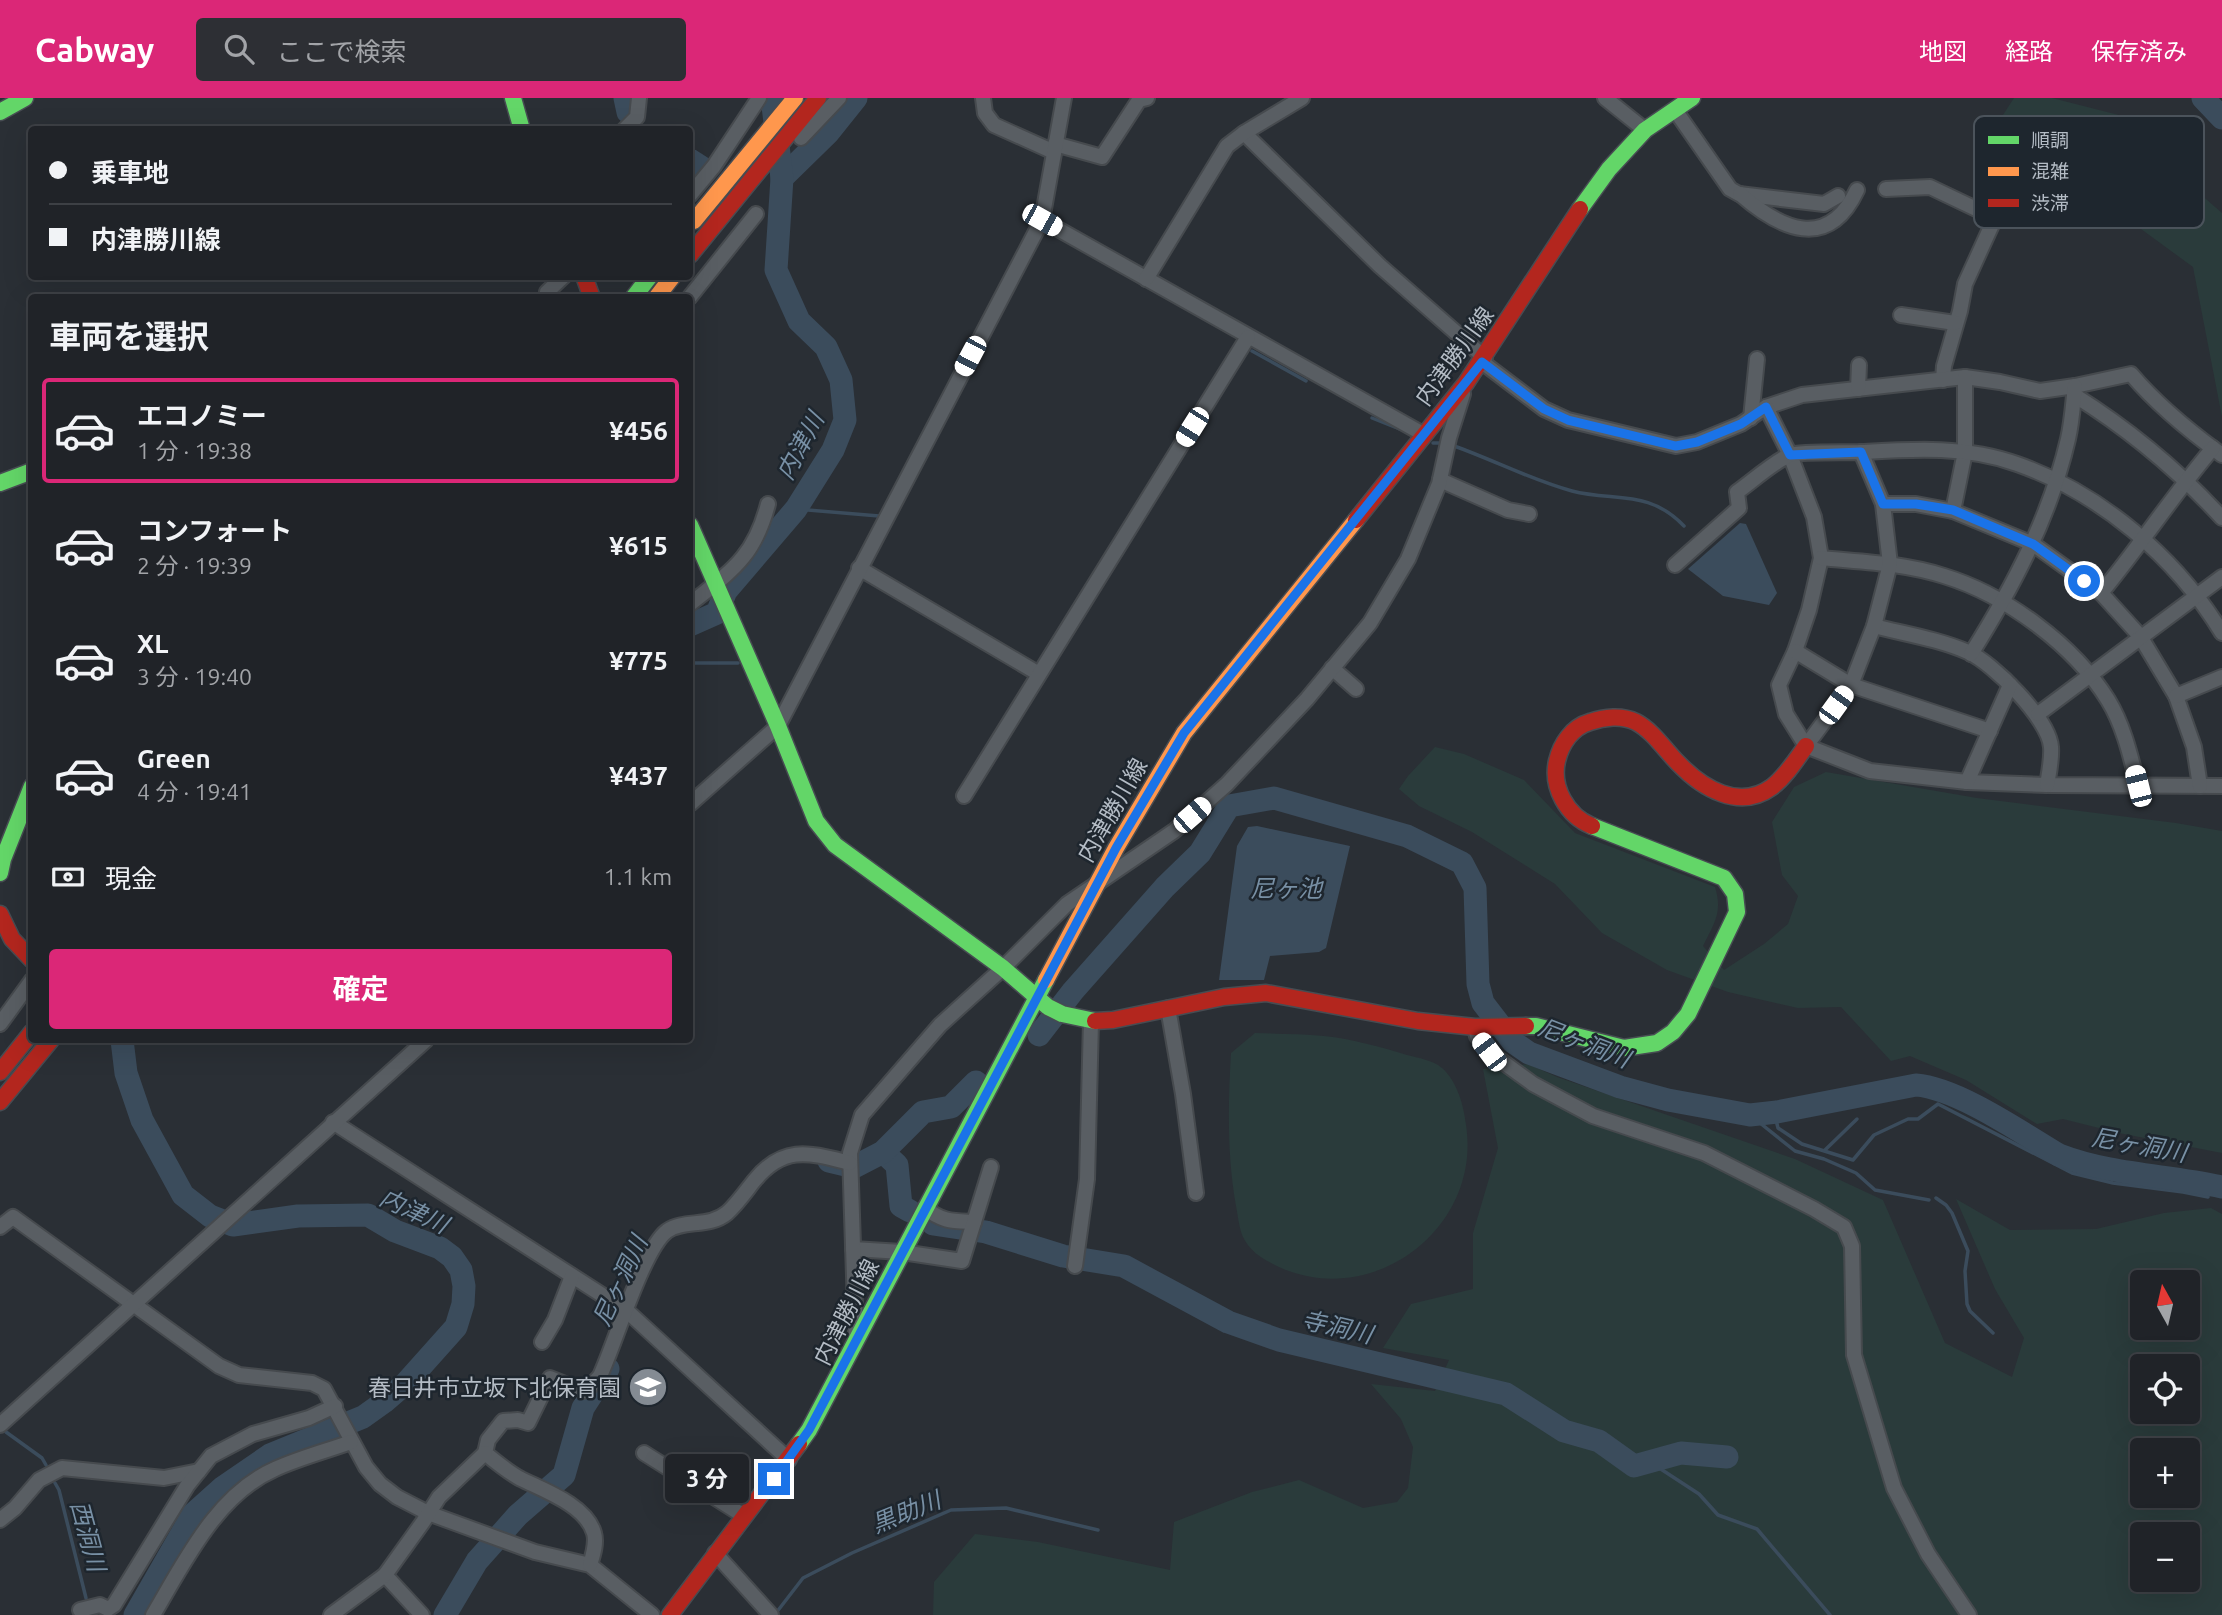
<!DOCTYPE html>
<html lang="ja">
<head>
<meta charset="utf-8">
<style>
	:root { --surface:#202328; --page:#2d2f34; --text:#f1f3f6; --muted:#a2a4a8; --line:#3d4045; --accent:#db2777 }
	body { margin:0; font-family:Ubuntu,"Noto Sans JP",sans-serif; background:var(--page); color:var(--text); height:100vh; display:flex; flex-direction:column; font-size:26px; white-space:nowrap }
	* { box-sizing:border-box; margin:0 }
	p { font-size:23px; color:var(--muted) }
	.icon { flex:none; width:38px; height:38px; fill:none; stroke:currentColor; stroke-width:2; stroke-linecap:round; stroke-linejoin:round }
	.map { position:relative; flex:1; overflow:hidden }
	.drawer { position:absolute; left:28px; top:196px; width:665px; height:749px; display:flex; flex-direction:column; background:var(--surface); border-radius:7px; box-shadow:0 7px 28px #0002,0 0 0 2px var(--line) }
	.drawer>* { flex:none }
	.top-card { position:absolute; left:28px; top:28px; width:665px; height:154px; border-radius:7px; box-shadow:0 7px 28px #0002,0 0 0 2px var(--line); display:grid; align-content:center; height:154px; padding:0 21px; background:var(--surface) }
	.needle { width:46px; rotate:352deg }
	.buttons { position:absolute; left:2130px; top:1172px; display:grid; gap:14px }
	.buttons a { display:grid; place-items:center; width:70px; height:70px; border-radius:7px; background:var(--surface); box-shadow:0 7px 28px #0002,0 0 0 2px var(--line); font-size:35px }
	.end { position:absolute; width:32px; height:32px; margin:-16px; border:9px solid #1a73e8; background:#fff; box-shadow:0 0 0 4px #fff }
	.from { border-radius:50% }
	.bubble { position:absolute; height:49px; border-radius:7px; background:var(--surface); box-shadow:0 7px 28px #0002,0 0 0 2px var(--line); font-size:23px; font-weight:700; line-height:49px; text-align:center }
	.car { position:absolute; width:21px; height:42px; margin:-21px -10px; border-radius:9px; box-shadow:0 0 5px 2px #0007; background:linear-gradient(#fff 24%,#345 0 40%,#fff 0 76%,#345 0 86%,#fff 0) }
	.top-card b { display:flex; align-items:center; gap:24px; height:66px; font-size:26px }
	.top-card b+b { border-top:2px solid var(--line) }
	.top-card i { width:18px; height:18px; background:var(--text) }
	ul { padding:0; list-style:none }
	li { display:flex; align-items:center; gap:21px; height:105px; margin:0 14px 10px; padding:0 7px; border:4px solid transparent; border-radius:7px }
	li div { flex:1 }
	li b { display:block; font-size:26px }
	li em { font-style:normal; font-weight:700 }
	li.active { border-color:var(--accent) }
	li>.icon { width:63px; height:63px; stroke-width:1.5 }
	h2 { padding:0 21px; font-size:32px; line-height:84px }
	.pay { display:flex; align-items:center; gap:18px; height:77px; padding:0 21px; font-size:26px }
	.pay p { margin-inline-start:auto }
	.primary-button { display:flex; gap:14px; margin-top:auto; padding:14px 21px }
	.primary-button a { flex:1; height:80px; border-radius:7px; background:var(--accent); color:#fff; font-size:28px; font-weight:700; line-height:80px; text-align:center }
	header { display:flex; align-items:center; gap:42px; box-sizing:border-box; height:98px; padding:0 35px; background:var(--accent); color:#fff }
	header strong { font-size:33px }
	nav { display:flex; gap:38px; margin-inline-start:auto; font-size:24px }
	.search { width:490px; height:63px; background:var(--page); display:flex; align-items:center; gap:18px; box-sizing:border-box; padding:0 24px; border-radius:7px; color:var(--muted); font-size:26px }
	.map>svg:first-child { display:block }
	.green { fill:#2a3b3b; fill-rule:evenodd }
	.water { fill:#3b4c5c }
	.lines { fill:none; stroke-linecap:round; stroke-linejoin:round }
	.stream { stroke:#3b4c5c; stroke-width:3.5 }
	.river { stroke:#3b4c5c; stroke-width:23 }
	.street-casing { stroke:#464a4e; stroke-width:18 }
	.fast-casing { stroke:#474c52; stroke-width:19 }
	.slow-casing { stroke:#474c52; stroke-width:19 }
	.jam-casing { stroke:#474c52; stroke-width:19 }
	.street { stroke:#595e63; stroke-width:14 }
	.fast { stroke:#63d668; stroke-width:16 }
	.slow { stroke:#ff974d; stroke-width:16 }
	.jam { stroke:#b3261e; stroke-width:16 }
	.route { stroke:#1a73e8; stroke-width:9 }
	.labels { text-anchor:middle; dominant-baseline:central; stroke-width:5; stroke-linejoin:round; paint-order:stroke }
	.street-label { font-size:23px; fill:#b4bcc5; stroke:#1e262e }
	.poi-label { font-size:23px; fill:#b4bcc5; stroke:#1e262e; text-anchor:end }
	.water-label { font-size:24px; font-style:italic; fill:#7890a5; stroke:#1e262e }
	.key { fill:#1e262e; stroke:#4b535b; stroke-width:2 }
	.key-label { font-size:19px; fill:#b4bcc5 }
</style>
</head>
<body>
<header>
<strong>Cabway</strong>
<div class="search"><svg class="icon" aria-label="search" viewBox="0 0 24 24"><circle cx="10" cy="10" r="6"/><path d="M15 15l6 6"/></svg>ここで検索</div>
<nav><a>地図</a><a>経路</a><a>保存済み</a></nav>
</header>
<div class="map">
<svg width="2222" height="1517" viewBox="0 0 2222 1517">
	<rect width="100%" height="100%" fill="#2a2f35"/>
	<g class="green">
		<path d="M2014,0H2052L2154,26L2176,75L2222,115V319L2193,169L2141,131L2070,120L2013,104L1981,51Z"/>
		<path d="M1435,649L1464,656L1524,682L1575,735L1715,789C1723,815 1714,825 1703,848L1724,872L1764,846L1788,826L1798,798L1782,777L1772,724L1794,689L1826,674L1977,700L2176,725L2222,733V1055L2119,1035L2063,1021L2037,1026L1966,982L1910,958L1891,963L1841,909L1798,910L1728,894L1667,872L1602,835L1555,786L1472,734L1419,708L1399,691L1408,678Z"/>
		<path d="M1255,935C1278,936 1302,936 1324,938C1352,941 1381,949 1407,957C1418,960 1433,962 1442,970C1457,983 1464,1008 1466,1027C1482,1130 1373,1212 1279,1169C1263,1161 1251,1155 1243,1139C1239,1130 1238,1118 1236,1108C1227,1057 1228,1006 1231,955Z"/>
		<path d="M1528,966L1557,979L1795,1061L1883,1102L1945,1245L2012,1279L2024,1240L1995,1191L1956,1101L2010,1132L2096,1131L2164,1115L2211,1110L2222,1116V1517H933L934,1484L975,1436L1038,1444L1170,1472L1174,1424L1252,1394L1299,1382L1363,1410L1397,1404L1408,1390L1413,1349L1401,1321L1371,1286L1435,1293L1449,1262L1383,1250L1411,1206L1473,1191V1135L1498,1050L1483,971ZM2142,1185H2188V1230H2142ZM2142,1269H2188V1314H2142ZM2142,1353H2188V1398H2142ZM2142,1437H2188V1482H2142Z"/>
	</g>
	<g class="water">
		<path d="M1740,425L1746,426L1777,495L1769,507L1723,498L1688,471Z"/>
		<path d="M1257,728L1350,748L1326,850L1319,854L1270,858L1264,882H1219L1237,748L1248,729Z"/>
	</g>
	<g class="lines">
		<g class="stream">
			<path d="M1252,253L1306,283"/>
			<path d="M1372,320L1407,334"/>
			<path d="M1433,345H1443"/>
			<path d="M1454,348C1494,362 1531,382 1572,393C1614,404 1649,391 1684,428"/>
			<path d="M796,411L879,418"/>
			<path d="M690,565H738"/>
			<path d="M1774,1014L1778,1030L1802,1046L1853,1062L1874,1037L1908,1021H1918L1938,1006L2072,1075L2113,1085L2183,1094L2208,1099"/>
			<path d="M1750,1017L1795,1053L1824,1061L1856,1075L1875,1092L1929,1102"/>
			<path d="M1825,1052L1857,1021"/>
			<path d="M1936,1100L1946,1107L1952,1115L1968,1153L1965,1173L1967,1206L1970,1213L1993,1235"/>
			<path d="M6,1334L42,1360L46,1367"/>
			<path d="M1650,1364L1699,1396L1718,1417L1757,1431L1830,1517"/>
			<path d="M55,1385L59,1392L86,1500"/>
			<path d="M776,1515L803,1480L852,1455L951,1412L1006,1410L1098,1432"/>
		</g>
		<g class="river">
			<path d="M625,0L628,14"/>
			<path d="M2203,0L2222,20"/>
			<path d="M690,62L704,71"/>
			<path d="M782,80L828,35L856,0"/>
			<path d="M690,527L717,515L726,493L796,411L833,352L845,322L841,282L826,249L799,223L776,172L782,80L772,0"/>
			<path d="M1039,937L1073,893L1165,789L1200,755L1229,708L1274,700L1407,738L1462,765L1475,790L1478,886L1483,905L1513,944L1529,955L1620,989L1668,1002L1750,1017L1777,1014L1916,987C1957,990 2022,1035 2059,1057C2111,1077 2168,1077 2222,1089"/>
			<path d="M122,942L126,975L142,1022L183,1097L210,1118L233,1127L298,1118L368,1117L395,1133L440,1150L452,1159L461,1172L464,1188L463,1206L456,1229L406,1285L384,1304L363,1319L270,1357L222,1390L193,1416L135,1517"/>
			<path d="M883,1054L897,1067L901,1108L910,1113"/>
			<path d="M829,1063L854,1069L883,1054L923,1014L951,1009L976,984"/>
			<path d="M933,1126L986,1134L1063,1158L1124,1168L1228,1224L1279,1242L1506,1296L1564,1333L1599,1343L1634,1368L1681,1355L1727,1359"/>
			<path d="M445,1517L477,1463L518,1417L564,1377L583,1310L608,1271"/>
		</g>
		<g class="street-casing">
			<g id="street">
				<path d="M983,0L985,15L994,27L1054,54"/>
				<path d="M1605,0L1645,32"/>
				<path d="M1675,12L1730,91L1739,96L1824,106L1838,98"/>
				<path d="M624,32L637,19L639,0"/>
				<path d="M1244,35L1380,168L1485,260"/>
				<path d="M801,40L839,0"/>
				<path d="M1055,46L1102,59L1139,2L1147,0"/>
				<path d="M1886,91L1930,89L1995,120L1965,186L1960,213L1944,268L1943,282"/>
				<path d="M1740,96C1780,131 1828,154 1857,92"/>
				<path d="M690,97L714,68L759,0"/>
				<path d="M1042,122L1423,336"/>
				<path d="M1146,181L1227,48L1244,35L1302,0"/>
				<path d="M548,200L547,194L564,178"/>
				<path d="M689,200L756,116"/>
				<path d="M1901,217L1955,225"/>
				<path d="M1482,264L1544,311L1568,322L1676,348L1697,344L1741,326L1766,309L1802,297L1965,279L2000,284L2040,293L2075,288L2131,276C2158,308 2189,333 2222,357"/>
				<path d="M1858,291L1859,267"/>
				<path d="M2074,297C2130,332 2178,372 2222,420"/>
				<path d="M1766,309L1790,357L1814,419L1821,460L1809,512L1795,553L1779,587L1786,616L1806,648L1870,673L1967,684L2047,687L2222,688"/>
				<path d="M1751,320L1757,261"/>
				<path d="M1440,382L1508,412L1529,416"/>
				<path d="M1883,406H1916L1953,413L2033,446L2101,495L2140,538L2176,598L2194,649L2200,688"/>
				<path d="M1953,413L1965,354V279"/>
				<path d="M1821,460C1862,464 1904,465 1944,478C2006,497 2074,547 2108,602C2124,628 2131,660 2138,688"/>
				<path d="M1675,467L1739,410L1737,394C1750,385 1776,362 1790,357C1802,353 1848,355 1864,354C1914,351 1968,348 2017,366C2100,395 2176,459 2222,535"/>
				<path d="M859,470L1039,576"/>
				<path d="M2101,495C2140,448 2173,397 2213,350"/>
				<path d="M690,506C731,473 754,460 768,406"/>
				<path d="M1874,528C1905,536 1938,541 1968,554C1993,565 2049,621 2051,649C2052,661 2049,675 2047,687"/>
				<path d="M1795,553L1851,587L1990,633"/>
				<path d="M1971,556C2013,489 2050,419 2068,341C2072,324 2073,306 2075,288"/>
				<path d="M1332,570L1356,591"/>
				<path d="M2176,598L2222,579"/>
				<path d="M2038,616L2222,479"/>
				<path d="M1806,648L1851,587L1874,528L1890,466L1883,406L1861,354"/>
				<path d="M1967,684L2010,587"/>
				<path d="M964,698L1248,239"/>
				<path d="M690,706L778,628L1042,122L1064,0"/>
				<path d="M1168,910L1183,996L1196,1095"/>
				<path d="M0,926L32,882"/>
				<path d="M1475,929L1477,938L1489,954L1533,986L1593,1018L1704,1055L1814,1111L1844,1129L1852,1148L1854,1257L1894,1390L1928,1456L1969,1517"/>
				<path d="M333,1024L627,1213L789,1362"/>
				<path d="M925,1110C943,1124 952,1123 974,1124"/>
				<path d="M0,1129L13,1119L219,1268L239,1277L312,1285L324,1291L366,1369L380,1386L397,1399L428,1415L535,1454L590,1467L652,1517"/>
				<path d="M853,1151L902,1154L962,1163L991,1069"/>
				<path d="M1075,1168L1087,1081L1091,923"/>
				<path d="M856,1240L850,1055L862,1017L940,927L1003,870L1067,806L1174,733L1227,686L1307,601L1370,525L1408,461L1439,386L1449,340L1463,296"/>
				<path d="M542,1244L555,1222L572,1178"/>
				<path d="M0,1327L426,942"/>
				<path d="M644,1355L744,1418"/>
				<path d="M0,1422L15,1410L39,1382L62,1370L164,1380L199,1373"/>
				<path d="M715,1455L771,1517"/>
				<path d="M590,1467C593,1457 597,1445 594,1435C586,1407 543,1392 521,1381C508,1374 496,1364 485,1355L488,1342L503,1323L518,1322L528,1325L550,1280L583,1293L588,1291L600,1278C615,1246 643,1151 667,1133C684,1121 709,1130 727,1115C737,1106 746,1093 754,1083C784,1046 810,1055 850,1065"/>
				<path d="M385,1477L422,1517"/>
				<path d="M80,1512L100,1507L108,1511L114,1507L187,1388L211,1358L253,1336L309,1320L335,1308"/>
				<path d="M153,1517C184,1465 216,1397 275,1371C299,1360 326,1353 351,1344"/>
				<path d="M331,1517L385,1477L423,1424L439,1399L485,1355"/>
			</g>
		</g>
		<g class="fast-casing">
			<g id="fast">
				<path d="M513,0L522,32"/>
				<path d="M0,14L25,0"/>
				<path d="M1580,111L1609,71L1645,32L1692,0"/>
				<path d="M633,200L650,178"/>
				<path d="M0,385L32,373"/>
				<path d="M690,427L778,628L816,723L835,747L1003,870L1048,909L1062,916L1095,923"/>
				<path d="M0,775L3,761L32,688"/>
				<path d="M1526,928H1536L1624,950L1657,945L1673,934L1688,916L1737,814L1735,796L1724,780L1592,728"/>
				<path d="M799,1346L809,1332L1046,882"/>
			</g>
		</g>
		<g class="slow-casing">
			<g id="slow">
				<path d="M694,123L795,0"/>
				<path d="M656,200L673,178"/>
				<path d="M1046,882L1116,750L1184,635L1356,422"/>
			</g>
		</g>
		<g class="jam-casing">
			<g id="jam">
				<path d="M690,157L818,0"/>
				<path d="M584,178L592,200"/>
				<path d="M1356,422L1466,285L1580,111"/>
				<path d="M1592,728C1567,718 1551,689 1557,663C1561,646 1572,629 1590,624C1604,619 1622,617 1636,624C1653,633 1665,652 1678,665C1702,690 1739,713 1772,689C1786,678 1796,662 1806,648"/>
				<path d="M0,816L12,841L32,862"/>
				<path d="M1095,923L1113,922L1224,899L1266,895L1418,923L1475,929L1526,928"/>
				<path d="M0,974L32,934"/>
				<path d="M0,1004L51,942"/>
				<path d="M670,1517L799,1346"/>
			</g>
		</g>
		<use href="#street" class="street"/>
		<use href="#fast" class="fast"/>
		<use href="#slow" class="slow"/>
		<use href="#jam" class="jam"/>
	</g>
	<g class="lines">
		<path class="route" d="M774,1381L809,1332L1116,750L1184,635L1482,264L1544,311L1568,322L1676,348L1697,344L1741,326L1766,309L1790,357L1861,354L1883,406H1916L1953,412L2033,446L2084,483"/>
	</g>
	<defs>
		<g id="school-disc" transform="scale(2.0125)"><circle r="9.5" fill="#848b93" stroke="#1e262e"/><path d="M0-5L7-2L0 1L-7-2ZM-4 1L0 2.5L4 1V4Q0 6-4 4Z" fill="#fff"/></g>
	</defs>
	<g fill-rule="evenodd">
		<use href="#school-disc" x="648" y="1289"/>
	</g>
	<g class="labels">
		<g class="street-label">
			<text transform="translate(1454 258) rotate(-54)">内津勝川線</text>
			<text transform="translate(1112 712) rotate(-60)">内津勝川線</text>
			<text transform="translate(846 1214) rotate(-63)">内津勝川線</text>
		</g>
		<g class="poi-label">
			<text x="621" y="1289">春日井市立坂下北保育園</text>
		</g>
		<g class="water-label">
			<text transform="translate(800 348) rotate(-62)">内津川</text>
			<text x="1286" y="790">尼ヶ池</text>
			<text transform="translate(1584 945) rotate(21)">尼ヶ洞川</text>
			<text transform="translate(2139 1047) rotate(10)">尼ヶ洞川</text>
			<text transform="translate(414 1113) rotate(25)">内津川</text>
			<text transform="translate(620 1183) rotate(-65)">尼ヶ洞川</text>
			<text transform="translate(1337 1229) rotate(13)">寺洞川</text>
			<text transform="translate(906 1414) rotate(-22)">黒助川</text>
			<text transform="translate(88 1438) rotate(75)">西洞川</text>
		</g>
	</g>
	<rect x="1974" y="18" width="230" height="112" rx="10" class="key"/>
	<rect x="1988" y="38" width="31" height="8" fill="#63d668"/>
	<rect x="1988" y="69" width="31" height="9" fill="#ff974d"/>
	<rect x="1988" y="101" width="31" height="8" fill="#b3261e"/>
	<g class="key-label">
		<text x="2031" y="49">順調</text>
		<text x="2031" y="80">混雑</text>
		<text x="2031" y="112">渋滞</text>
	</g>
</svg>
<div class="buttons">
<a><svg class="needle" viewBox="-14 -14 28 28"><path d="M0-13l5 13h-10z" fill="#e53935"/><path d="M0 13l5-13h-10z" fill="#a2a4a8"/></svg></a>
<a><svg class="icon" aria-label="locate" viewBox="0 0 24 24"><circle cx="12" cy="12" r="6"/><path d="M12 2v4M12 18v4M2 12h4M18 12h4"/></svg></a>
<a>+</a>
<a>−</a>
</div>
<i class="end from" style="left:2084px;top:483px"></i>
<i class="end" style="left:774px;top:1381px"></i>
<div class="bubble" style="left:665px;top:1356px;width:84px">3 分</div>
<i class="car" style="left:1042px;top:122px;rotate:119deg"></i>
<i class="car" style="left:970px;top:258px;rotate:208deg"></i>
<i class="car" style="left:1192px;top:329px;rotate:212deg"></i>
<i class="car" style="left:1836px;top:607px;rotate:36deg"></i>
<i class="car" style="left:2138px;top:688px;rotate:346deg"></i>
<i class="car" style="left:1192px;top:717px;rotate:49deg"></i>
<i class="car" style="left:1489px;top:954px;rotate:323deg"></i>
<div class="top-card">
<b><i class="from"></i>乗車地</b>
<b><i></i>内津勝川線</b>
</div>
<section class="drawer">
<h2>車両を選択</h2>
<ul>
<li class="active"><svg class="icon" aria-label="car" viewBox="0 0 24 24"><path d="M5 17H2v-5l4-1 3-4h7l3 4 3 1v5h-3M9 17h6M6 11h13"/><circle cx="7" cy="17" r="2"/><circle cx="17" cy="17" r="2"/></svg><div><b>エコノミー</b><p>1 分 · 19:38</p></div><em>¥456</em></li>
<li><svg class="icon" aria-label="car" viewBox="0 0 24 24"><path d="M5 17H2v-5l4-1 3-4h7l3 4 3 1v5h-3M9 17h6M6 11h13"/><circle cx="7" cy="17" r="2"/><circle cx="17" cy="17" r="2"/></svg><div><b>コンフォート</b><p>2 分 · 19:39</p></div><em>¥615</em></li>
<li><svg class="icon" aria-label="car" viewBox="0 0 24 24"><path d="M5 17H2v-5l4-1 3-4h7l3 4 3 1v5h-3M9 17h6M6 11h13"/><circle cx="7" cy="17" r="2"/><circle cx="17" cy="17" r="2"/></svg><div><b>XL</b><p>3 分 · 19:40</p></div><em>¥775</em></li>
<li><svg class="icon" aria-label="car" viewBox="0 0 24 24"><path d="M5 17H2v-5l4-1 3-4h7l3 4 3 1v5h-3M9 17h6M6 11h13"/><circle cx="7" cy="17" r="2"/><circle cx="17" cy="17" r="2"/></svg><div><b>Green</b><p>4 分 · 19:41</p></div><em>¥437</em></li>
</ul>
<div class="pay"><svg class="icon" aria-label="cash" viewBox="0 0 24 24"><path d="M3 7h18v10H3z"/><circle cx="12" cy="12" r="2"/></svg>現金<p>1.1 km</p></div>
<div class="primary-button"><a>確定</a></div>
</section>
</div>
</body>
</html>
